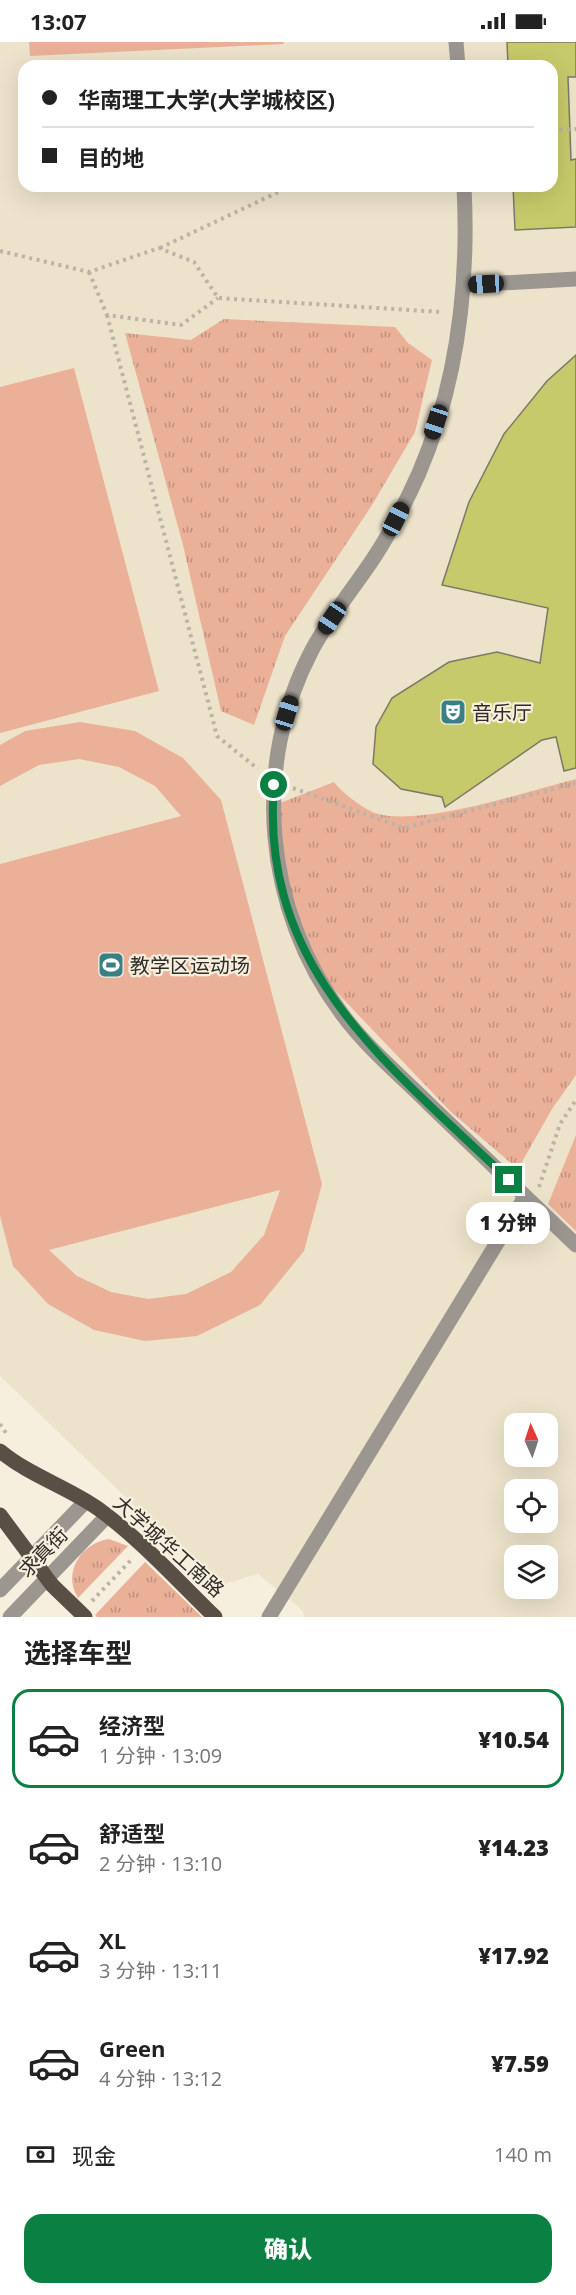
<!DOCTYPE html>
<html lang="zh">
<head>
<meta charset="utf-8">
<style>
	:root { --surface:#fff; --page:#f2f2f2; --text:#222; --muted:#767676; --line:#e0e0e0; --accent:#0b8043 }
	body { margin:0; font-family:"Open Sans","Noto Sans SC",sans-serif; background:var(--page); color:var(--text); height:100vh; display:flex; flex-direction:column; font-size:22px; white-space:nowrap }
	* { box-sizing:border-box; margin:0 }
	p { font-size:20px; color:var(--muted) }
	.icon { flex:none; width:33px; height:33px; fill:none; stroke:currentColor; stroke-width:2; stroke-linecap:round; stroke-linejoin:round }
	.map { position:relative; height:1575px; overflow:hidden }
	.side { display:flex; flex-direction:column; background:var(--surface); flex:1 }
	.side>* { flex:none }
	.hud { position:absolute; left:18px; top:18px; width:540px; height:132px; border-radius:18px; box-shadow:0 6px 24px #0002; display:grid; align-content:center; height:132px; padding:0 24px; background:var(--surface) }
	.needle { width:39px; rotate:357deg }
	.tools { position:absolute; left:504px; top:1371px; display:grid; gap:12px }
	.tools a { display:grid; place-items:center; width:54px; height:54px; border-radius:12px; background:var(--surface); box-shadow:0 6px 24px #0002; font-size:30px }
	.end { position:absolute; width:27px; height:27px; margin:-14px; border:8px solid #0b8043; background:#fff; box-shadow:0 0 0 3px #fff }
	.from { border-radius:50% }
	.bubble { position:absolute; height:42px; border-radius:18px; background:var(--surface); box-shadow:0 6px 24px #0002; font-size:20px; font-weight:800; line-height:42px; text-align:center }
	.car { position:absolute; width:18px; height:36px; margin:-18px -9px; border-radius:8px; box-shadow:0 0 4px 2px #0007; background:linear-gradient(#222 24%,#8ab4d8 0 40%,#222 0 76%,#8ab4d8 0 86%,#222 0) }
	.hud b { display:flex; align-items:center; gap:21px; height:57px; font-size:22px }
	.hud b+b { border-top:2px solid var(--line) }
	.hud i { width:15px; height:15px; background:var(--text) }
	ul { padding:0; list-style:none }
	li { display:flex; align-items:center; gap:18px; height:99px; margin:0 12px 9px; padding:0 12px; border:3px solid transparent; border-radius:18px }
	li div { flex:1 }
	li b { display:block; font-size:22px }
	li em { font-style:normal; font-weight:800 }
	li.on { border-color:var(--accent) }
	li>.icon { width:54px; height:54px; stroke-width:1.5 }
	h2 { padding:0 24px; font-size:27px; line-height:72px }
	.pay { display:flex; align-items:center; gap:15px; height:66px; padding:0 24px; font-size:22px }
	.pay p { margin-inline-start:auto }
	.button { display:flex; gap:12px; margin-top:auto; padding:12px 24px }
	.button a { flex:1; height:69px; border-radius:18px; background:var(--accent); color:#fff; font-size:24px; font-weight:800; line-height:69px; text-align:center }
	.status { display:flex; justify-content:space-between; align-items:center; height:42px; padding:0 30px; background:var(--surface); direction:ltr }
	.status svg { height:16px; fill:currentColor }
	.map>svg:first-child { display:block }
	.built { fill:#ede3cb; fill-rule:evenodd }
	.grass { fill:url(#grass-tufts) }
	.pitch { fill:#ebb098; fill-rule:evenodd }
	.building { fill:#c7ca6a; stroke:#797a6a; stroke-width:1.5 }
	.lines { fill:none; stroke-linecap:round; stroke-linejoin:round }
	.path { stroke:#b9b4a6; stroke-width:4; stroke-dasharray:3 4.5; stroke-linecap:butt }
	.minor { stroke:#9c9691; stroke-width:15 }
	.major { stroke:#594f45; stroke-width:15 }
	.route { stroke:#0b8043; stroke-width:8 }
	.labels { text-anchor:middle; dominant-baseline:central; stroke-width:4.5; stroke-linejoin:round; paint-order:stroke }
	.poi-label { font-size:20px; fill:#302d27; stroke:#f6efde; text-anchor:start }
	.street-label { font-size:20px; fill:#302d27; stroke:#f6efde }
</style>
</head>
<body>
<div class="status"><b>13:07</b><svg viewBox="0 0 49 12"><path d="M0 12V9h3v3zM5 12V6h3v6zM10 12V3h3v9zM15 12V0h3v12zM26 1h20v11H26zM47 4h2v5h-2z"/></svg></div>
<div class="map">
<svg width="576" height="1575" viewBox="0 0 576 1575">
	<defs>
		<pattern id="grass-tufts" width="24" height="20" patternUnits="userSpaceOnUse" patternTransform="scale(1.5)"><rect width="24" height="20" fill="#ebb098"/><path d="M3 7l-1-3M5 7V3M7 7l1-3M15 17l-1-3M17 17v-4M19 17l1-3" fill="none" stroke="#bf907c"/></pattern>
	</defs>
	<rect width="100%" height="100%" fill="#f6efde"/>
	<path class="built" d="M0,0H576V1575H304L303,1569L258,1532L218,1544L0,1334ZM24,24H552V144H24ZM514,1382H548V1414H514ZM514,1448H548V1480H514ZM514,1514H548V1546H514Z"/>
	<g class="grass">
		<path d="M224,277L395,285L408,301L432,318L415,390L372,463L285,594L254,683L221,669L183,503L125,291L191,298Z"/>
		<path d="M576,737V1033L552,1067L518,1127L450,1069L325,938L284,844L280,761L334,740C341,750 366,769 378,772C424,784 528,749 576,737Z"/>
		<path d="M576,1093V1189L548,1162Z"/>
		<path d="M109,1497L128,1504L78,1556C62,1531 81,1501 109,1497Z"/>
		<path d="M145,1520L202,1575H97L95,1573Z"/>
	</g>
	<g class="pitch">
		<path d="M29,0H283L284,2L30,14Z"/>
		<path d="M74,326L159,649L0,691V345Z"/>
		<path d="M80,680L135,689L183,716L221,758L322,1142L304,1209L260,1263L197,1294L145,1299L94,1288L48,1262L13,1224L0,1174V822L181,774L155,744L119,725L79,717L39,723L0,744V703L25,689ZM280,1148L264,1193L231,1230L186,1252L148,1257L111,1250L77,1234L49,1208Z"/>
	</g>
	<g class="building">
		<path d="M507,0H576V35H568L571,118L576,117V185L515,188L513,144H552V24H508Z"/>
		<path d="M576,313V726L564,729L556,695L542,698L445,765L442,755L401,747L373,722L376,685L392,656L449,620L497,610L540,621L548,566L442,543L469,460L504,392L547,339Z"/>
	</g>
	<g class="lines">
		<g class="path">
			<path d="M552,88L576,87"/>
			<path d="M160,206L291,144"/>
			<path d="M0,209L89,230L159,206L194,220L218,256L442,270"/>
			<path d="M89,230L107,273L181,283L218,256"/>
			<path d="M107,273L217,694L258,727"/>
			<path d="M293,746L404,786L576,741"/>
			<path d="M539,1145L560,1082L576,1058"/>
			<path d="M0,1382L6,1391"/>
			<path d="M92,1559L132,1517"/>
		</g>
		<g class="minor">
			<path d="M456,0L458,24"/>
			<path d="M464,144C469,242 458,340 419,431C406,460 391,490 373,517C353,547 329,576 312,608C251,723 264,868 342,972C367,1006 401,1034 431,1064C479,1110 528,1157 576,1203"/>
			<path d="M464,243L576,237"/>
			<path d="M0,1548L86,1459"/>
			<path d="M10,1575L107,1474"/>
			<path d="M269,1575L525,1155"/>
		</g>
		<g class="major">
			<path d="M0,1409C30,1434 68,1445 100,1468C142,1499 178,1539 215,1575"/>
			<path d="M0,1473L52,1543L85,1575"/>
		</g>
	</g>
	<g class="lines">
		<path class="route" d="M274,743C259,928 390,1024 509,1138"/>
	</g>
	<defs>
		<g id="theatre-square" transform="scale(1.35)"><rect x="-9" y="-9" width="18" height="18" rx="4" fill="#388083" stroke="#f6efde"/><path d="M-5-5.5Q0-4 5-5.5V0Q5 5 0 6Q-5 5-5 0ZM-3.3-2.5H-1v1.5H-3.3ZM1-2.5H3.3v1.5H1ZM-2.8 1Q0 5.5 2.8 1Z" fill="#fff"/></g>
		<g id="stadium-square" transform="scale(1.35)"><rect x="-9" y="-9" width="18" height="18" rx="4" fill="#388083" stroke="#f6efde"/><path d="M0-5a6.5 5 0 1 0 0 10a6.5 5 0 1 0 0-10ZM-3.5-1.8h7v3.6h-7Z" fill="#fff"/></g>
	</defs>
	<g fill-rule="evenodd">
		<use href="#theatre-square" x="453" y="670"/>
		<use href="#stadium-square" x="111" y="923"/>
	</g>
	<g class="labels">
		<g class="poi-label">
			<text x="472" y="670">音乐厅</text>
			<text x="130" y="923">教学区运动场</text>
		</g>
		<g class="street-label">
			<text transform="translate(169 1504) rotate(42)">大学城华工南路</text>
			<text transform="translate(43 1510) rotate(-46)">求真街</text>
		</g>
	</g>
</svg>
<div class="tools">
<a><svg class="needle" viewBox="-14 -14 28 28"><path d="M0-13l5 13h-10z" fill="#e53935"/><path d="M0 13l5-13h-10z" fill="#767676"/></svg></a>
<a><svg class="icon" aria-label="locate" viewBox="0 0 24 24"><circle cx="12" cy="12" r="6"/><path d="M12 2v4M12 18v4M2 12h4M18 12h4"/></svg></a>
<a><svg class="icon" aria-label="layers" viewBox="0 0 24 24"><path d="M12 4l9 5-9 5-9-5zM3 14l9 5 9-5"/></svg></a>
</div>
<i class="end from" style="left:274px;top:743px"></i>
<i class="end" style="left:509px;top:1138px"></i>
<div class="bubble" style="left:466px;top:1160px;width:84px">1 分钟</div>
<i class="car" style="left:486px;top:242px;rotate:267deg"></i>
<i class="car" style="left:436px;top:380px;rotate:198deg"></i>
<i class="car" style="left:396px;top:477px;rotate:27deg"></i>
<i class="car" style="left:332px;top:576px;rotate:214deg"></i>
<i class="car" style="left:287px;top:671px;rotate:17deg"></i>
<div class="hud">
<b><i class="from"></i>华南理工大学(大学城校区)</b>
<b><i></i>目的地</b>
</div>
</div>
<section class="side">
<h2>选择车型</h2>
<ul>
<li class="on"><svg class="icon" aria-label="car" viewBox="0 0 24 24"><path d="M5 17H2v-5l4-1 3-4h7l3 4 3 1v5h-3M9 17h6M6 11h13"/><circle cx="7" cy="17" r="2"/><circle cx="17" cy="17" r="2"/></svg><div><b>经济型</b><p>1 分钟 · 13:09</p></div><em>¥10.54</em></li>
<li><svg class="icon" aria-label="car" viewBox="0 0 24 24"><path d="M5 17H2v-5l4-1 3-4h7l3 4 3 1v5h-3M9 17h6M6 11h13"/><circle cx="7" cy="17" r="2"/><circle cx="17" cy="17" r="2"/></svg><div><b>舒适型</b><p>2 分钟 · 13:10</p></div><em>¥14.23</em></li>
<li><svg class="icon" aria-label="car" viewBox="0 0 24 24"><path d="M5 17H2v-5l4-1 3-4h7l3 4 3 1v5h-3M9 17h6M6 11h13"/><circle cx="7" cy="17" r="2"/><circle cx="17" cy="17" r="2"/></svg><div><b>XL</b><p>3 分钟 · 13:11</p></div><em>¥17.92</em></li>
<li><svg class="icon" aria-label="car" viewBox="0 0 24 24"><path d="M5 17H2v-5l4-1 3-4h7l3 4 3 1v5h-3M9 17h6M6 11h13"/><circle cx="7" cy="17" r="2"/><circle cx="17" cy="17" r="2"/></svg><div><b>Green</b><p>4 分钟 · 13:12</p></div><em>¥7.59</em></li>
</ul>
<div class="pay"><svg class="icon" aria-label="cash" viewBox="0 0 24 24"><path d="M3 7h18v10H3z"/><circle cx="12" cy="12" r="2"/></svg>现金<p>140 m</p></div>
<div class="button"><a>确认</a></div>
</section>
</body>
</html>
